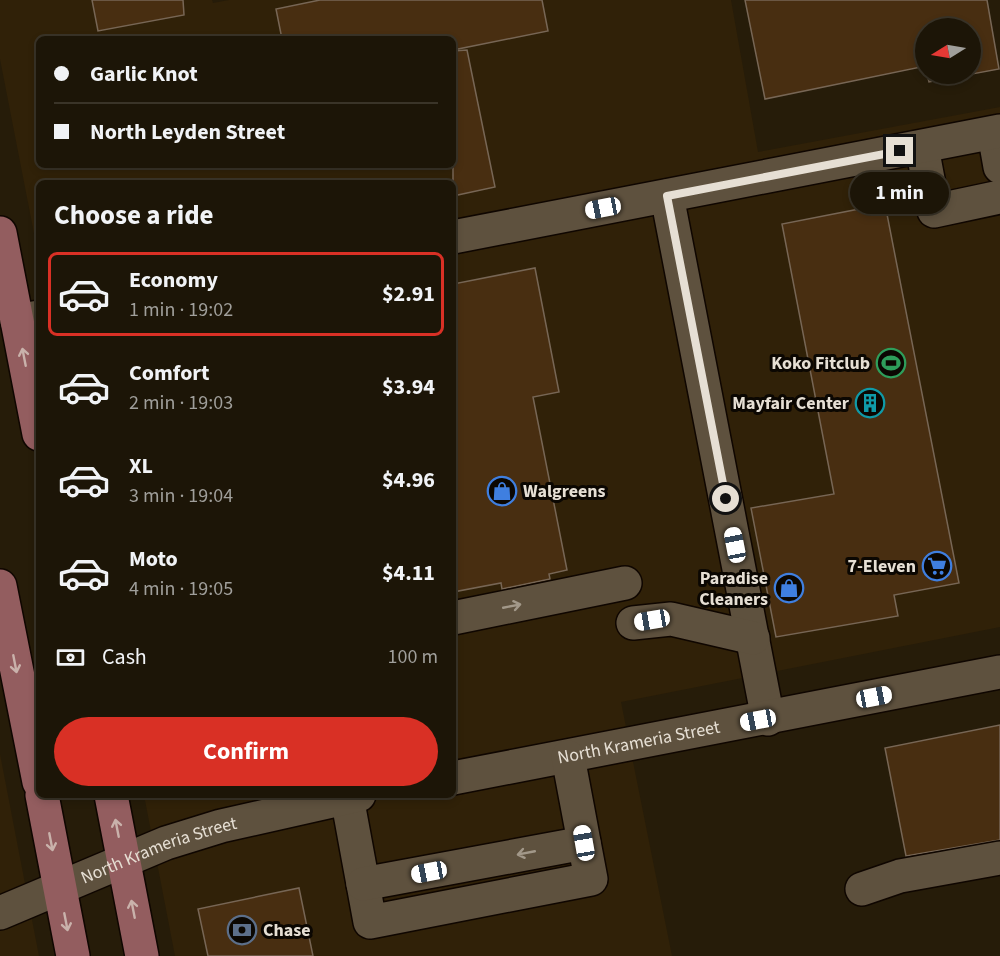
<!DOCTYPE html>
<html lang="en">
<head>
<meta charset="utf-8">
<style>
	:root { --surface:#1c1507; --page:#292215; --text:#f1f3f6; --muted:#a09f9b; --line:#3a3428; --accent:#d93025 }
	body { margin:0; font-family:"Source Sans 3",sans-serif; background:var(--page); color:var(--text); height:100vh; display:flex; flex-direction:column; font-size:22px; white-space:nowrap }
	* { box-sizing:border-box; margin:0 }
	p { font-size:20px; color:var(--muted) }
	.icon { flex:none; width:33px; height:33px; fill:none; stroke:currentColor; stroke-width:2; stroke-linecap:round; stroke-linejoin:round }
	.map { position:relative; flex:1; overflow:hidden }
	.panel { position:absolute; left:36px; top:180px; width:420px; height:618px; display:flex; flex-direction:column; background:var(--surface); border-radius:9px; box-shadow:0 3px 9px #0003,0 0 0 2px var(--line) }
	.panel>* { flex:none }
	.hud { position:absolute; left:36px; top:36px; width:420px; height:132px; border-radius:9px; box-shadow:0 3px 9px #0003,0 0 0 2px var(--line); display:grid; align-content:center; height:132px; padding:0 18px; background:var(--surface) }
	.needle { width:39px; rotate:259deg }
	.controls { position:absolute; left:915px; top:18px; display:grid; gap:12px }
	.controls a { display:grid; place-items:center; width:66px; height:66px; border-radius:50%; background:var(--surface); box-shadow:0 3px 9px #0003,0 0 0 2px var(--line); font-size:30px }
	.end { position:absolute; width:27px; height:27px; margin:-14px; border:8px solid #e6dfd4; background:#111; box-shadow:0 0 0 3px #111 }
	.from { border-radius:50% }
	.bubble { position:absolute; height:42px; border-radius:21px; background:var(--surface); box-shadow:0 3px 9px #0003,0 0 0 2px var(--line); font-size:20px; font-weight:700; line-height:42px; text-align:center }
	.car { position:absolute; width:18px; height:36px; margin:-18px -9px; border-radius:8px; box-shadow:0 0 4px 2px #0007; background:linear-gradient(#fff 24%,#345 0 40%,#fff 0 76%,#345 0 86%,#fff 0) }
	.hud b { display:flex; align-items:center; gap:21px; height:57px; font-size:22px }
	.hud b+b { border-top:2px solid var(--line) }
	.hud i { width:15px; height:15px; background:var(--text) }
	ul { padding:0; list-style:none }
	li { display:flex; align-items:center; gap:18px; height:84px; margin:0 12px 9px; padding:0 6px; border:3px solid transparent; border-radius:9px }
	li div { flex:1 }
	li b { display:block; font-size:22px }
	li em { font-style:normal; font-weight:700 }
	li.current { border-color:var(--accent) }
	li>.icon { width:54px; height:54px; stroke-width:1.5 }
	h2 { padding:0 18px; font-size:27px; line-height:72px }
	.pay { display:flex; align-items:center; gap:15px; height:66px; padding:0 18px; font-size:22px }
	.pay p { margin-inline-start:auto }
	.primary-button { display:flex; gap:12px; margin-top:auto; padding:12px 18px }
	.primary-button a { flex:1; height:69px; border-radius:36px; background:var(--accent); color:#fff; font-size:24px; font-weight:700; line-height:69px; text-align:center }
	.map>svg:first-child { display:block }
	.built { fill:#302108; fill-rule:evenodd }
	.building { fill:#482e11; stroke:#765; stroke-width:1.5 }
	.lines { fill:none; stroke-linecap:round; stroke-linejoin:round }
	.minor-casing { stroke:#0f0600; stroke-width:36 }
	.major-casing { stroke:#0f0600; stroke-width:36 }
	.minor { stroke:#5e513e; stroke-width:33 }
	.major { stroke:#935d5f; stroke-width:33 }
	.oneway { stroke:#c9b2ab }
	.oneway2 { stroke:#a29889 }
	.route { stroke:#e6dfd4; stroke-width:8 }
	.labels { text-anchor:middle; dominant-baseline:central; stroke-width:6; stroke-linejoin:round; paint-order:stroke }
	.poi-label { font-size:18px; font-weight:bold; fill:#e6dfd4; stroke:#0b0702; text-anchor:end }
	.street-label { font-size:18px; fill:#e6dfd4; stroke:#0b0702 }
</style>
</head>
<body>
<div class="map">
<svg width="1000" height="956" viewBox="0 0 1000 956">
	<rect width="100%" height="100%" fill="#261c09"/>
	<g class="built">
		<path d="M0,0H212L213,3L229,0H731L758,152L1000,107V627L621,702L672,956H175L144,795H453V183H39V259L0,59ZM39,39H453V165H39Z"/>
		<path d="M0,754L39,956H0Z"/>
	</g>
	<g class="building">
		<path d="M92,0H183L184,15L98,31Z"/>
		<path d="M320,0H542L548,31L453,50V39H282L276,9Z"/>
		<path d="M745,0H987L999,69L929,82L927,74H970V28H926V66L765,99Z"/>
		<path d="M467,50L495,187L453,196V51Z"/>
		<path d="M885,204L959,583L894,595L898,616L776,637L751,508L834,494L782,224Z"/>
		<path d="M535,268L559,392L533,397L567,570L549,574L550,579L502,589L501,583L453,592V284Z"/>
		<path d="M1000,725V840L906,856L885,748Z"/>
		<path d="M299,888L313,956H208L198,909Z"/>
	</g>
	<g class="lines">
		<g class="minor-casing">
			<g id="minor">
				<path d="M994,133L1000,167"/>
				<path d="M922,147L934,211L1000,197"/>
				<path d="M667,196L768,719"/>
				<path d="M453,237L1000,131"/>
				<path d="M17,321L39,317"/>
				<path d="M453,618L625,583"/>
				<path d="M633,623L671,619L753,638"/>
				<path id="s1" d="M453,778L1000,672"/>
				<path d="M347,797L370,922L591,879L568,757"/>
				<path d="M363,884L584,843"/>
				<path d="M862,889L900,876L1000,858"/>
				<path id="s2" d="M0,913L166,843L221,826L359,795"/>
			</g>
		</g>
		<g class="major-casing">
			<g id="major">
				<path d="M0,233L39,434"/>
				<path d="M0,586L39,782"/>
				<path d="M42,795L73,956"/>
				<path d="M111,795L142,956"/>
			</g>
		</g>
		<use href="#minor" class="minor"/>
		<use href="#major" class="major"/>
	</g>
	<defs><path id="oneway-shaft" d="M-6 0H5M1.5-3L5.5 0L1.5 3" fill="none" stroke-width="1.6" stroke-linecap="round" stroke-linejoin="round" transform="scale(1.5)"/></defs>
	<g class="oneway">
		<use href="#oneway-shaft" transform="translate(24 357) rotate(-101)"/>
		<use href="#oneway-shaft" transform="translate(15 664) rotate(79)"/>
		<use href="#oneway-shaft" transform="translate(117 828) rotate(-101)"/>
		<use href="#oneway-shaft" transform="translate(51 842) rotate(79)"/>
		<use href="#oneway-shaft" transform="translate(133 909) rotate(-101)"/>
		<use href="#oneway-shaft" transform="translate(66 922) rotate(79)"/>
	</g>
	<g class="oneway2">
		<use href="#oneway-shaft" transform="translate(512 606) rotate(-11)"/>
		<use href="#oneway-shaft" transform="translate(526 853) rotate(169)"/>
	</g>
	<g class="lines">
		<path class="route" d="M726,499L667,196L900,151"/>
	</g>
	<defs>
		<g id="stadium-ring" transform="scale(1.5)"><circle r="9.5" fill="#0b0702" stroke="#2e9e5b" stroke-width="1.5"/><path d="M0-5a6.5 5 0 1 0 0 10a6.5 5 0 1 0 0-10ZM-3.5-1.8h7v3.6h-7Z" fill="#2e9e5b"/></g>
		<g id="building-ring" transform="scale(1.5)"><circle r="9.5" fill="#0b0702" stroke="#0f9aa8" stroke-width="1.5"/><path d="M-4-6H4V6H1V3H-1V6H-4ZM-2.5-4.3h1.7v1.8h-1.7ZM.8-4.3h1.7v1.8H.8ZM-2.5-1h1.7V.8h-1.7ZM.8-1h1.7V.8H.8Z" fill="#0f9aa8"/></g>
		<g id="shop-ring" transform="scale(1.5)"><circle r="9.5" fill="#0b0702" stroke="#3f7fe0" stroke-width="1.5"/><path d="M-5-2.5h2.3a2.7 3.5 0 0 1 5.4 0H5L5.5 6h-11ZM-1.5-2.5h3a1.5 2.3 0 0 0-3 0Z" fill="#3f7fe0"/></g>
		<g id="supermarket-ring" transform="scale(1.5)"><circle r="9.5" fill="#0b0702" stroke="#3f7fe0" stroke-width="1.5"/><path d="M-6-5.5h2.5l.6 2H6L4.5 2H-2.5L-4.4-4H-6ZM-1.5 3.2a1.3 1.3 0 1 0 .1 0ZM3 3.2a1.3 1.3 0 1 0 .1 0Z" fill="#3f7fe0"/></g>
		<g id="bank-ring" transform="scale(1.5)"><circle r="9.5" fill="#0b0702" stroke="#5c6f8a" stroke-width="1.5"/><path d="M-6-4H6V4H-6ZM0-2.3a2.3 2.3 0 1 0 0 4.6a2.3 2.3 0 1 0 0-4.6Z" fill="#5c6f8a"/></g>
	</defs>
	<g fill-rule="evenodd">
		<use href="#stadium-ring" x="891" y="363"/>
		<use href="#building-ring" x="870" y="403"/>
		<use href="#shop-ring" x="502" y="491"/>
		<use href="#supermarket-ring" x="937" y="566"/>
		<use href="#shop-ring" x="789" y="588"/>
		<use href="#bank-ring" x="242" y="930"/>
	</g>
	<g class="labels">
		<g class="poi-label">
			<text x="870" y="363">Koko Fitclub</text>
			<text x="849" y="403">Mayfair Center</text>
			<text x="523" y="491" text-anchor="start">Walgreens</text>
			<text x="916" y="566">7-Eleven</text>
			<text x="768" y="578">Paradise<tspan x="768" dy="21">Cleaners</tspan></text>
			<text x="263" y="930" text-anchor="start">Chase</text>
		</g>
		<g class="street-label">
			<text stroke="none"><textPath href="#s1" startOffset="189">North Krameria Street</textPath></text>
			<text stroke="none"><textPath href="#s2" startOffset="171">North Krameria Street</textPath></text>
		</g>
	</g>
</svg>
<div class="controls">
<a><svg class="needle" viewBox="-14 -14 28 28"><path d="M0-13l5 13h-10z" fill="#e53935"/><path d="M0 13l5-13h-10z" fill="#a09f9b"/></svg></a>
</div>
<i class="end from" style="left:726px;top:499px"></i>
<i class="end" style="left:900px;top:151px"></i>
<div class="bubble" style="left:850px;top:172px;width:99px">1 min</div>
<i class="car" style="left:603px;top:208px;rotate:259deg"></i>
<i class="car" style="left:735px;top:545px;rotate:349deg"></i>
<i class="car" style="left:652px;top:620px;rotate:260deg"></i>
<i class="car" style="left:874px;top:697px;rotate:79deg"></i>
<i class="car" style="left:758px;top:720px;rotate:259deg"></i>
<i class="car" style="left:584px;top:843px;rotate:350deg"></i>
<i class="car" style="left:429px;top:872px;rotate:259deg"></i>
<div class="hud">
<b><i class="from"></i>Garlic Knot</b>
<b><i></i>North Leyden Street</b>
</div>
<section class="panel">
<h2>Choose a ride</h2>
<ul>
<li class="current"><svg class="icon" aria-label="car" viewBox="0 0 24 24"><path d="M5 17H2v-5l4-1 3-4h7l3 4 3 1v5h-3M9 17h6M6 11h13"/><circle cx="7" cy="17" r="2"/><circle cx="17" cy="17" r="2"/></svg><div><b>Economy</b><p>1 min · 19:02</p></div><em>$2.91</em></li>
<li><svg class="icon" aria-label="car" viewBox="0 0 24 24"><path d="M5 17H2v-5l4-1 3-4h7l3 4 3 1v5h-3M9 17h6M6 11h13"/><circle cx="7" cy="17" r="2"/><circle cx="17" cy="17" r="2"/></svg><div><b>Comfort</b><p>2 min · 19:03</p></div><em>$3.94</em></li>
<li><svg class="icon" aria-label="car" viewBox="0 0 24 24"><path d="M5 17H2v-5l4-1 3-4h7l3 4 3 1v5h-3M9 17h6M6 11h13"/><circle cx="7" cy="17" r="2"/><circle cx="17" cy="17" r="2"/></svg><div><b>XL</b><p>3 min · 19:04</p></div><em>$4.96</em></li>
<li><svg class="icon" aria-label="car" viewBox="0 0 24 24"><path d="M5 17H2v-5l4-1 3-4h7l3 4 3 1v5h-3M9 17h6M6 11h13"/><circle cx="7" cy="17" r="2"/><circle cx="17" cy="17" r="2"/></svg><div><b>Moto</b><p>4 min · 19:05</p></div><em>$4.11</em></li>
</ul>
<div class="pay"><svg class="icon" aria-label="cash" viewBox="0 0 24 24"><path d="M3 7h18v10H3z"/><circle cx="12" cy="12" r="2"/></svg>Cash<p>100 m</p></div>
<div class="primary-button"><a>Confirm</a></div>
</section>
</div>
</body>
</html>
